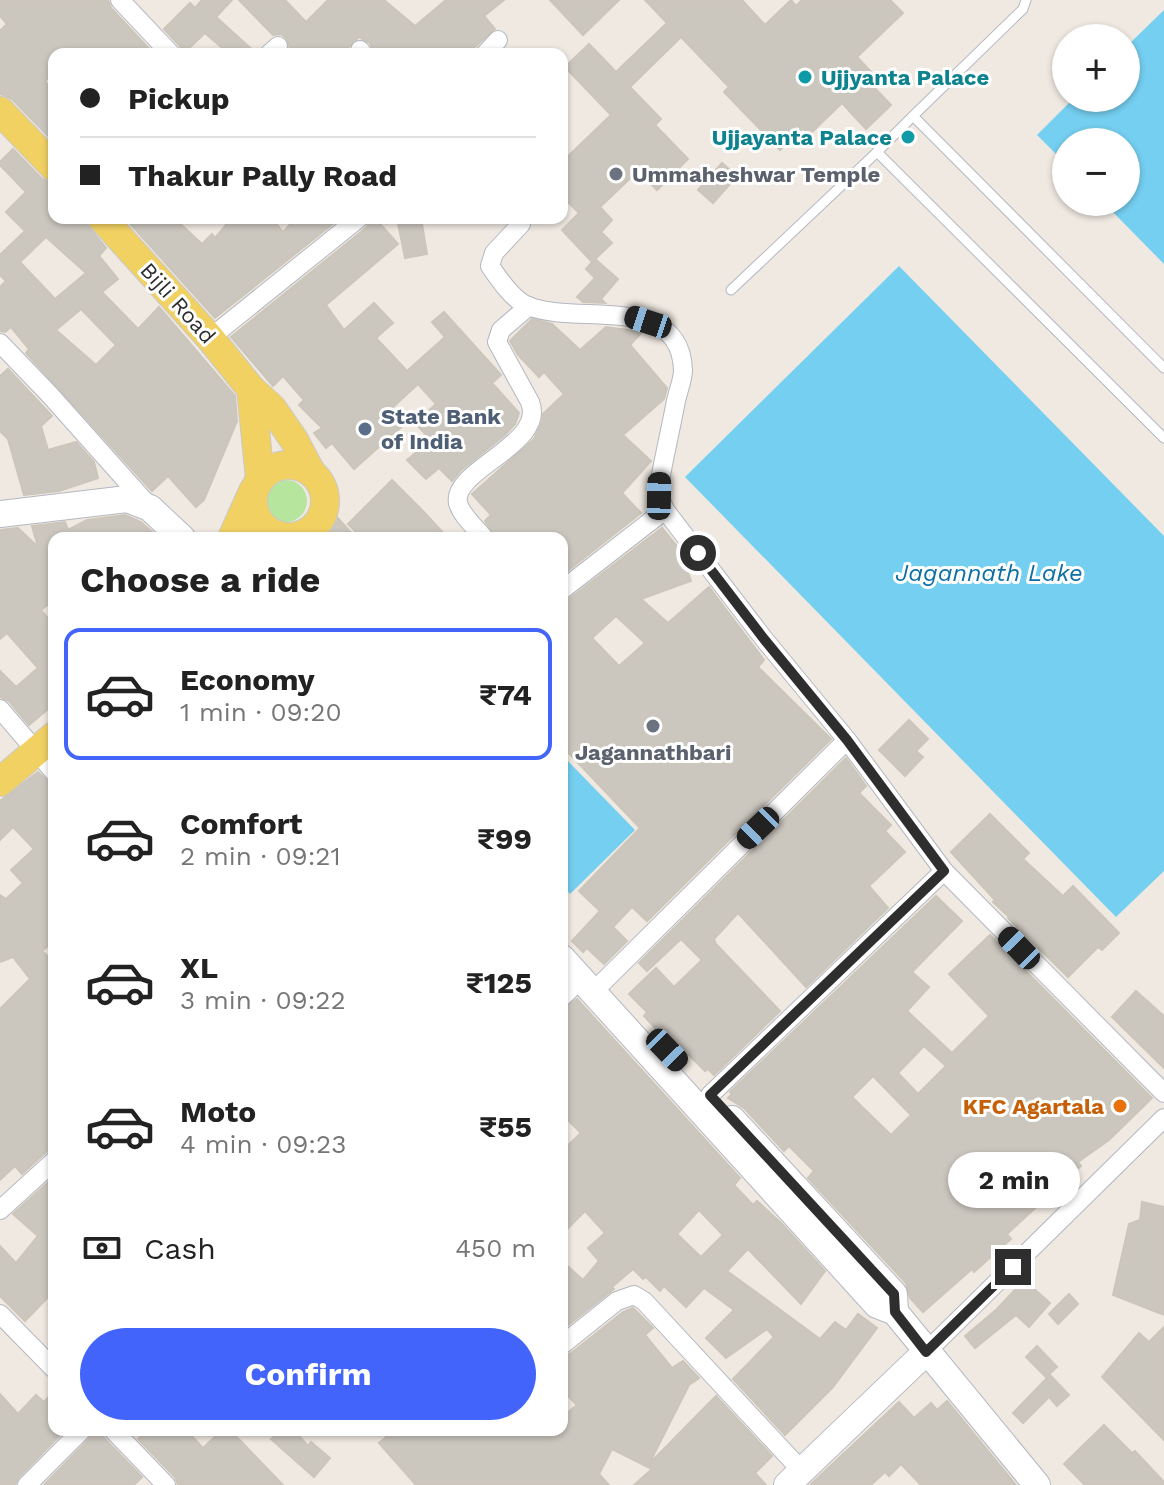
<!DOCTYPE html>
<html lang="en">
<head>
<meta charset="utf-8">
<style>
	:root { --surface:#fff; --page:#f6f6f6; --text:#222; --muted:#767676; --line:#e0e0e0; --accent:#4264fb }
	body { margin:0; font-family:"Work Sans",sans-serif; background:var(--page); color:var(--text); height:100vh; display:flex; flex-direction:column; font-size:30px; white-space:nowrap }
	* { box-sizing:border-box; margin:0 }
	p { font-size:26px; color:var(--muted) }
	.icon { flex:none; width:44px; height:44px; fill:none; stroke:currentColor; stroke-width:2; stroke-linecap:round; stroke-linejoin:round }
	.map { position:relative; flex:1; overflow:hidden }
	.details { position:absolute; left:48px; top:532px; width:520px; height:904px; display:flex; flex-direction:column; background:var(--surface); border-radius:16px; box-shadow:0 2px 6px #0004 }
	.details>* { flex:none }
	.top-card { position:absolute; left:48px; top:48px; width:520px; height:176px; border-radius:16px; box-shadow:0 2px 6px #0004; display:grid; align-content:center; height:176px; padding:0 32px; background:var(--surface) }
	.buttons { position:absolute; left:1052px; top:24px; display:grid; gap:16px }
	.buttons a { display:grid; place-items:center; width:88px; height:88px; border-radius:50%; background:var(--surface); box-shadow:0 2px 6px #0004; font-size:40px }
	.end { position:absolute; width:36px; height:36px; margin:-18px; border:10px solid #2e2e2e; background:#fff; box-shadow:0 0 0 4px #fff }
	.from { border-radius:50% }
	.bubble { position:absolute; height:56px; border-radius:28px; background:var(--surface); box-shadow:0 2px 6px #0004; font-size:26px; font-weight:700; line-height:56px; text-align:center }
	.car { position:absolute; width:24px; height:48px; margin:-24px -12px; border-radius:10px; box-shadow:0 0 6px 2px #0007; background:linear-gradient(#222 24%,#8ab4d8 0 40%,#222 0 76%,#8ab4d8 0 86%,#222 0) }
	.top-card b { display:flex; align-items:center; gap:28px; height:76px; font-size:30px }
	.top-card b+b { border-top:2px solid var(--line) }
	.top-card i { width:20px; height:20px; background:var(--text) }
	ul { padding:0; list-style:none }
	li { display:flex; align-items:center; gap:24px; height:132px; margin:0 16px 12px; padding:0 16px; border:4px solid transparent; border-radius:16px }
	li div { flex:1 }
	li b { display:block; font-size:30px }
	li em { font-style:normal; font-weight:700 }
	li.on { border-color:var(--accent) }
	li>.icon { width:72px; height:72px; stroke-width:1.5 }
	h2 { padding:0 32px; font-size:36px; line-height:96px }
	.pay { display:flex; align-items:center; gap:20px; height:88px; padding:0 32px; font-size:30px }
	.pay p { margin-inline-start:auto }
	.cta { display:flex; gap:16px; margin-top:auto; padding:16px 32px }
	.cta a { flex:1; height:92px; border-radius:48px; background:var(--accent); color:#fff; font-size:32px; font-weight:700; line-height:92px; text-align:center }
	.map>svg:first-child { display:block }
	.green { fill:#b6e59e }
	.water { fill:#75cff0 }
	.building { fill:#cbc7bf; stroke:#cbc5ba; stroke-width:2; fill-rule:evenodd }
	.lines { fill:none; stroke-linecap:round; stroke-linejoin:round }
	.lane-casing { stroke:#b4b7c1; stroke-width:11 }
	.street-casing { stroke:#b4b7c1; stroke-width:20 }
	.secondary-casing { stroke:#b4b7c1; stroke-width:28 }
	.primary-casing { stroke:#c9c9c9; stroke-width:30 }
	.lane { stroke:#fff; stroke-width:9 }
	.street { stroke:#fff; stroke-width:18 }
	.secondary { stroke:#fff; stroke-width:26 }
	.primary { stroke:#f2d163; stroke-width:28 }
	.route { stroke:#2e2e2e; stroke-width:10 }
	.culture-dot { fill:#0f9aa8; stroke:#fff; stroke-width:3 }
	.worship-dot { fill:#6b7280; stroke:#fff; stroke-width:3 }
	.service-dot { fill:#5c6f8a; stroke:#fff; stroke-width:3 }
	.food-dot { fill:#e8710a; stroke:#fff; stroke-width:3 }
	.labels { text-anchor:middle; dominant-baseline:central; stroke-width:6; stroke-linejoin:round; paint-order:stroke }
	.culture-label { font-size:22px; font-weight:bold; fill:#0d838f; stroke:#fff; text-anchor:start }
	.worship-label { font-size:22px; font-weight:bold; fill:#5b616d; stroke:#fff; text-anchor:start }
	.street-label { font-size:22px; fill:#2e2e2e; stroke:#fff }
	.service-label { font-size:22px; font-weight:bold; fill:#4e5e75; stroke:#fff; text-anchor:start }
	.food-label { font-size:22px; font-weight:bold; fill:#c56008; stroke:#fff; text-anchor:end }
	.water-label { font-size:24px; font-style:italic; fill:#0d6fa3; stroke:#fff }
</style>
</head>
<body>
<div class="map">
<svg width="1164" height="1485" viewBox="0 0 1164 1485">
	<rect width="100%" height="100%" fill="#efe9e1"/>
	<circle class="green" cx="286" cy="501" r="21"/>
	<g class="water">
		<path d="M1164,10V264L1103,202H1126V142H1066V164L1037,135L1074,98H1126V47Z"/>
		<path d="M899,266L1164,536V871L1116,917L685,477Z"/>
		<path d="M562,755L635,830L570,894L562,885Z"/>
	</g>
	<g class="building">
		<path d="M0,0H108L111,8L154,54H54V72L45,81L54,94V142L12,99L0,94V31L7,24L0,16Z"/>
		<path d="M202,0H232L216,17L257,54H229L205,33L183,54L180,46L164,29L190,3L195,8Z"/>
		<path d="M239,0H285L306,22L328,0H384L415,26L446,0H504L484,16L495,29L467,54H375L370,43L359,37L341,54H292L286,38L281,34L273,35Z"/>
		<path d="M550,0H619L583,35Z"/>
		<path d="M645,0H742L765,25L791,0L796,6L802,0H890L903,13L857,57L873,74L867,80L891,105L866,129L842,103L809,135L803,128L780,150L724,92L729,87L681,37L630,87L661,119L655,125L688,159L657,190L638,171L600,207L612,220L601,232L612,243L592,262L562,230L579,213L562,196V162L611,115L565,67L589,44L616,72L667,23Z"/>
		<path d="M13,149L42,179L54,184V218H82L106,248L99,256L118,279L102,292L138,329L159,307L235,396L237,421L204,500L196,507L168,476L152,491L26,353L29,349L11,327L5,332L0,331V287L6,281L0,275V255L25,231L6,212L26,192L0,165V162ZM46,237L86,273L55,299L20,262ZM81,309L116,345L96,365L56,330Z"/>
		<path d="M722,163L737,176L713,203L698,190Z"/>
		<path d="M125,218H174L202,244L212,234L215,238L232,218H272L283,232L296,218H340L215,318Z"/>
		<path d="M371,218H375L398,244L326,305L344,330L374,303L393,323L376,338L407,371L445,337L432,322L444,312L501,375L492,383L519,413L515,424L505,435L461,470L452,481L439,468L426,479L407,460L431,440L415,423L436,404L418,384L392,408L406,423L354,469L332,443L326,448L314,433L322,428L299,405L304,400L283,376L273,386L231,337L367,227Z"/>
		<path d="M397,218H421L427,254L405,258Z"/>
		<path d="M595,259L618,279L601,299L605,303L583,302L577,297L595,278L586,269Z"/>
		<path d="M532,319L552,324L580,350L606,327L642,332L630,345L667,388L664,399L623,435L651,461L622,493L641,513L565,573L562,570V538H496L485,521L491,515L472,494L534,439L542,422L543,414L564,394L544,372L539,377L518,355L510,341Z"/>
		<path d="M8,369L52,416L41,426L48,450L76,442L94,462L98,478L59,491L24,495L8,439L0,431V376Z"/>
		<path d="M392,480L422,510L448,538H362L348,524Z"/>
		<path d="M125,515L141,522L159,538H54V600L41,610L54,626V704L29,725L9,701L0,697V671L16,687L38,668L7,633L0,639V530L18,528L38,547L32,526L65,522L68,530L87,520Z"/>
		<path d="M335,515L356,538H310Z"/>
		<path d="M662,528L680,550L691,581L641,599L668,623L709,587L764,660L758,667L831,739L647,921L632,907L613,927L627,941L604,964L587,948L583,952L572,941L600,911L579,891L640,828L562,746V602L569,599ZM616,616L645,643L619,666L592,638Z"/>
		<path d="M909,720L928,739L916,751L923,757L905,776L879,750Z"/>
		<path d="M846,758L866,786L859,793L891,825L885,831L905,852L869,886L888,908L806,987L738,913L714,939L716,944L780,1011L714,1075L708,1069L705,1071L673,1039L669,1043L644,1016L647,1012L629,994L656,968L674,987L702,960L681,939L647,971L639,963Z"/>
		<path d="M38,772L54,787V941L42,951L54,962V1149L46,1152L22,1174L15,1166L0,1180V1009L30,979L13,957L0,962V895L6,899L23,883L11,870L34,849L13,827L0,840V801Z"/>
		<path d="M990,814L1029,853L1023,859L1063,896L1073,886L1119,933L1102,950L1098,947L1068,977L1008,918L1009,917L993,902L995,900L951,852Z"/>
		<path d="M936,896L962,921L912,972L929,987L907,1011L952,1053L989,1016L949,974L990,935L1152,1098L1109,1140L1078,1162L1081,1166L1007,1234L1011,1239L974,1272L972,1269L923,1312L910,1298L906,1283L808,1178L814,1171L789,1146L784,1151L744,1108L728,1098L732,1094L730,1092ZM924,1046L946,1066L918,1094L898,1073ZM873,1076L911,1115L891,1135L852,1097Z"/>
		<path d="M1136,991L1164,1016V1068L1112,1017Z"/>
		<path d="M577,999L740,1178L734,1185L753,1205L757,1201L782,1224L825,1271L801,1304L748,1249L727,1271L820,1339L835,1322L846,1330L858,1314L877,1328L833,1387L785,1435L733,1379L774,1337L767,1329L726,1358L706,1338L734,1310L704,1288L686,1307L664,1286L660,1291L646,1277L643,1279L633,1269L612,1287L614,1289L562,1330V1261L583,1280L599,1261L588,1248L605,1233L585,1211L562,1234V1151L581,1133L562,1114V1009ZM699,1210L723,1235L701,1257L677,1234Z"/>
		<path d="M54,1177V1291L25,1321L0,1296V1246L16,1263L38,1236L13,1214Z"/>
		<path d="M1142,1202L1164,1207V1315L1113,1295L1129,1224L1140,1220Z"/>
		<path d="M1024,1280L1050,1303L1029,1327L1016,1315L975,1348L965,1336L997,1309Z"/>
		<path d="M1069,1294L1078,1304L1058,1324L1049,1314Z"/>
		<path d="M633,1308L653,1328L645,1335L672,1368L683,1361L699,1378L689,1385L649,1464L716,1396L772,1456L755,1473L766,1485H634L652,1469L612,1449L599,1474L609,1485H416L379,1443L394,1430H518L521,1433L529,1430H562V1417L577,1405L562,1390V1357L570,1354L623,1312Z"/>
		<path d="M1164,1327V1440L1102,1377L1139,1333L1149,1342Z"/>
		<path d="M1037,1346L1057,1367L1046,1377L1026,1357Z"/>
		<path d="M1050,1375L1069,1395L1057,1406L1049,1397L1023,1423L1013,1413Z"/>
		<path d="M54,1391V1430H65L19,1477L15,1485H0V1394L18,1414L36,1395L44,1402Z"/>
		<path d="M947,1401L1016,1485H921L901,1464L889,1476L885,1472L871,1485H810L899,1402L914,1418L931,1403L937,1410Z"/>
		<path d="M1104,1425L1132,1453L1135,1451L1164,1482V1485H1085L1064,1464Z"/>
		<path d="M94,1430L101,1432L104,1438L142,1477L134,1485H44L90,1438Z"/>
		<path d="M147,1430H186L203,1448L222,1430H230L283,1485H178L175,1477L138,1439Z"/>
		<path d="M282,1430H294L308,1446L311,1442L330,1458L314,1477L271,1439Z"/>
	</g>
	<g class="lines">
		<g class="lane-casing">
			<g id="lane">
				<path d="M913,116L1023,9L1026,0"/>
				<path d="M731,290L877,152"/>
				<path d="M1164,368L913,116L877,152L1164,438"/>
			</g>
		</g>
		<g class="street-casing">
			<g id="street">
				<path d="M120,0L171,54"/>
				<path d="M360,50L363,54"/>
				<path d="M269,54L278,46"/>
				<path d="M485,54L498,40"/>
				<path d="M519,218L521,224L494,253L490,266C499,279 513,300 528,306C578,326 680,292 683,370C683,380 678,391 676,401C671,427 665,453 660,480L659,496L665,510L764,639L847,740L944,871L1164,1093"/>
				<path d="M210,338L359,218"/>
				<path d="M0,343L50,395L148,505"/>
				<path d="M484,538C476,528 461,515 458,503C451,470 547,444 530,402L497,342L501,330L529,306"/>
				<path d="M562,590L665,510"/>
				<path d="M0,709L54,772"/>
				<path d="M602,983L847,740"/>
				<path d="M562,997L581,979"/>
				<path d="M710,1095L944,871"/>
				<path d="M0,1210L54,1161"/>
				<path d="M0,1314L54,1369"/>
				<path d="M562,1345L617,1301L634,1295L644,1301L801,1470"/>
				<path d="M926,1352L1164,1118"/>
				<path d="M113,1430L166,1485"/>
				<path d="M27,1485L82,1430"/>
			</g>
		</g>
		<g class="secondary-casing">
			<g id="secondary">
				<path d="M0,514L127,499L150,508L182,538"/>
				<path d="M562,958L877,1305L895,1312L1037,1485"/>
				<path d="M732,1119L894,1294L895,1312"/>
				<path d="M787,1485L926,1352"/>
			</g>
		</g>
		<g class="primary-casing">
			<g id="primary">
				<path d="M0,111L54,167"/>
				<path d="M102,218L210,338L251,389L272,408L294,440L311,472"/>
				<path d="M251,389L260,479"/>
				<circle cx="289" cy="501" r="36"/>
				<path d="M232,538L253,491"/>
				<path d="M0,782L54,736"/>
			</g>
		</g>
		<use href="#lane" class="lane"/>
		<use href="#street" class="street"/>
		<use href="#secondary" class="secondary"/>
		<use href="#primary" class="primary"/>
	</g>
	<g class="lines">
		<path class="route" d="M698,553L764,639L847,740L944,871L710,1095L894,1294L895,1312L926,1352L1013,1267"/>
	</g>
	<g class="culture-dot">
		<circle cx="805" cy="77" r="8"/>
		<circle cx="908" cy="137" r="8"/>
	</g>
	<g class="worship-dot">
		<circle cx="616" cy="174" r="8"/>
		<circle cx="653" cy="726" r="8"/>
	</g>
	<circle class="service-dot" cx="365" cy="429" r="8"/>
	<circle class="food-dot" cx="1120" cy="1106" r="8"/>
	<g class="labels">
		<g class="culture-label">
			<text x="821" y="77">Ujjyanta Palace</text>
			<text x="892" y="137" text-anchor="end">Ujjayanta Palace</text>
		</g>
		<g class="worship-label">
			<text x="632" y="174">Ummaheshwar Temple</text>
			<text x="653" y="752" text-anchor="middle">Jagannathbari</text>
		</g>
		<g class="street-label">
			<text transform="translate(178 303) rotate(48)">Bijli Road</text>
		</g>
		<g class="service-label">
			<text x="381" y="416">State Bank<tspan x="381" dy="25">of India</tspan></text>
		</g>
		<g class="food-label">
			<text x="1104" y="1106">KFC Agartala</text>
		</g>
		<g class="water-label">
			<text x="989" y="573">Jagannath Lake</text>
		</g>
	</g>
</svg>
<div class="buttons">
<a>+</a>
<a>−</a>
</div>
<i class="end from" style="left:698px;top:553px"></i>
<i class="end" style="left:1013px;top:1267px"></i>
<div class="bubble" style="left:948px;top:1152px;width:132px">2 min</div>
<i class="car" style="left:648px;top:322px;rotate:288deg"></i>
<i class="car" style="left:659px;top:496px;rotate:1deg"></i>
<i class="car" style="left:758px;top:828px;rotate:226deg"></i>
<i class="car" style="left:1019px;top:948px;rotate:316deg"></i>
<i class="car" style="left:667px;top:1050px;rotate:136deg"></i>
<div class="top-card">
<b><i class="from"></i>Pickup</b>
<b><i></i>Thakur Pally Road</b>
</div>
<section class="details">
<h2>Choose a ride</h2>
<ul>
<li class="on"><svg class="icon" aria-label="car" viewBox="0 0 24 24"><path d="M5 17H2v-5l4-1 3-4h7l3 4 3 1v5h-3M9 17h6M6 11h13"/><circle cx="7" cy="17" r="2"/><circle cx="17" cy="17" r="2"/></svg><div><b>Economy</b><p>1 min · 09:20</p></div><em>₹74</em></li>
<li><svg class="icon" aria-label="car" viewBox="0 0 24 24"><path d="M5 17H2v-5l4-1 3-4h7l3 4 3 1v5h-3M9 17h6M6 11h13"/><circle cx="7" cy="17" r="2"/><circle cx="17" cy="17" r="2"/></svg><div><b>Comfort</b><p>2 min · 09:21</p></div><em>₹99</em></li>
<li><svg class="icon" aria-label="car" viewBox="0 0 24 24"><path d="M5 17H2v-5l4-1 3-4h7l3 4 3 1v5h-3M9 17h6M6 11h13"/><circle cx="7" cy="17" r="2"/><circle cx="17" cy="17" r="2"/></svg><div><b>XL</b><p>3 min · 09:22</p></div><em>₹125</em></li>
<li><svg class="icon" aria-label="car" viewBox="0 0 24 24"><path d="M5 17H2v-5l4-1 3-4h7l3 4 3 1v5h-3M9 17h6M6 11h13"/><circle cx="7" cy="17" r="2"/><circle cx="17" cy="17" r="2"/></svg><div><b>Moto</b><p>4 min · 09:23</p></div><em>₹55</em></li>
</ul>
<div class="pay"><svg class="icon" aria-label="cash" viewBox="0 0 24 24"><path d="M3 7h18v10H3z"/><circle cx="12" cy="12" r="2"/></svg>Cash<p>450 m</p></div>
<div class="cta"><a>Confirm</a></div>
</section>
</div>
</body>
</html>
